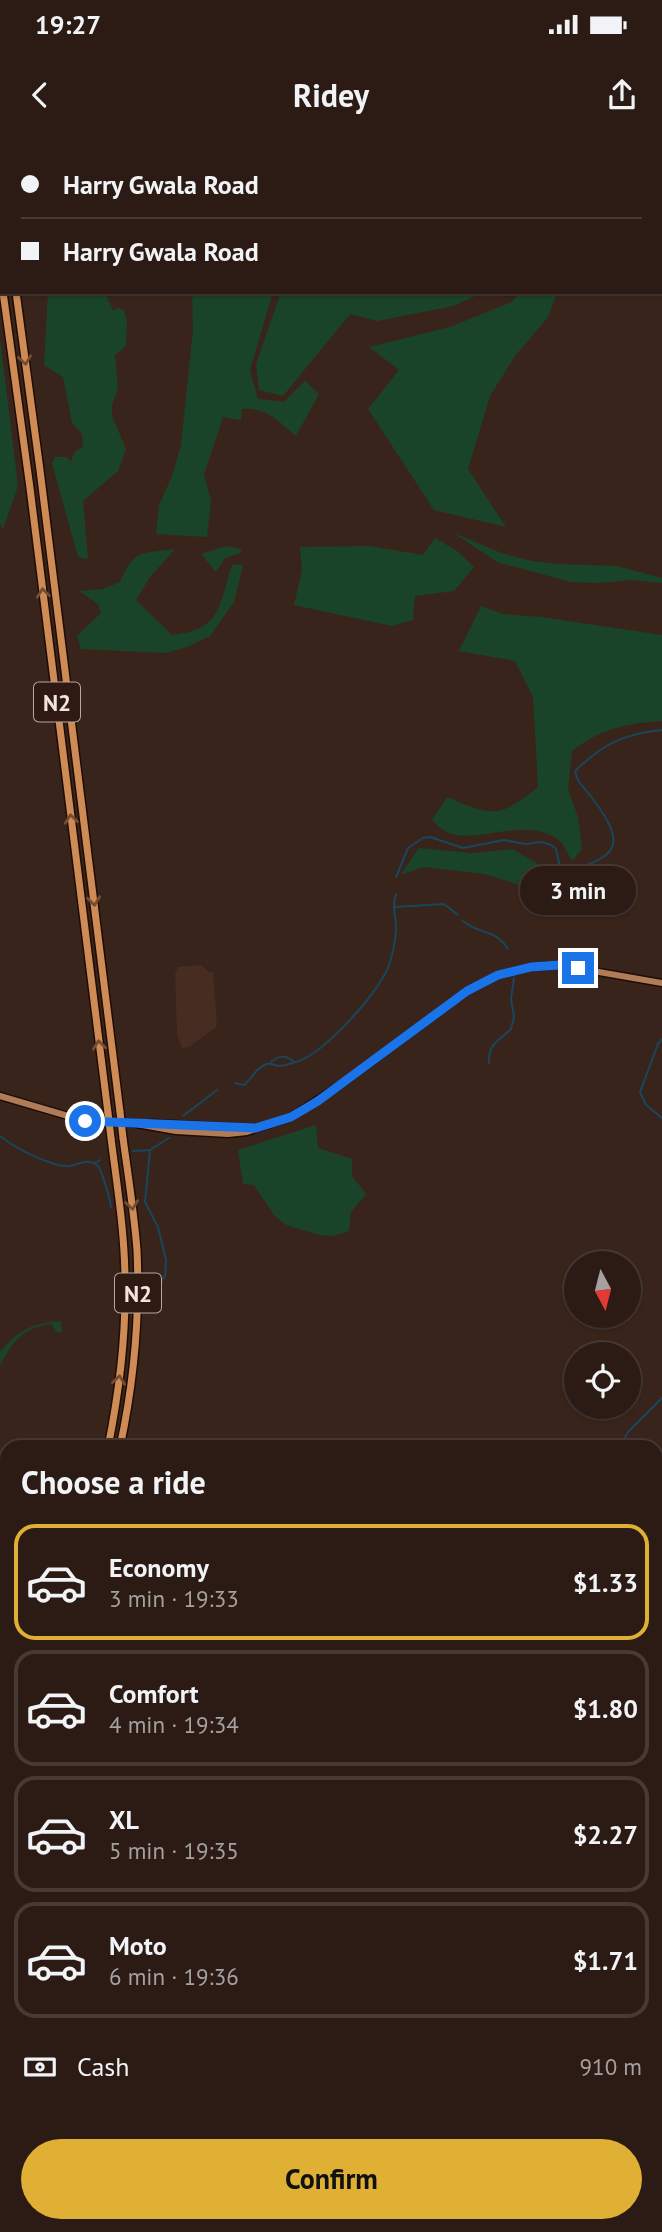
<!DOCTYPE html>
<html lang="en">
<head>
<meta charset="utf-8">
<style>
	:root { --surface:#2b1b14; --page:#33241d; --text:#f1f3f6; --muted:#a6a1a0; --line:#473934; --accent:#e0b034 }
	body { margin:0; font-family:"PT Sans",sans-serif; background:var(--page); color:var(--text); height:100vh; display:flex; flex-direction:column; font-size:26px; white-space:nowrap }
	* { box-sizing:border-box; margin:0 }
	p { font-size:23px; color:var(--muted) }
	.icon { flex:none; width:38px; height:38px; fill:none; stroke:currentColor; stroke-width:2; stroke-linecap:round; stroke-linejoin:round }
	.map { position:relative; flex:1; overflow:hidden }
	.side { position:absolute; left:0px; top:1300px; width:663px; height:793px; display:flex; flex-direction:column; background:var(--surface); border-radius:21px 21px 0 0; box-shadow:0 2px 5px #0004,0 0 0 2px var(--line) }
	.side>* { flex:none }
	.guide { position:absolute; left:0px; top:0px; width:663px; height:154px; box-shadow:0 2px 5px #0004,0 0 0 2px var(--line); display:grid; align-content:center; height:154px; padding:0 21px; background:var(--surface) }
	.needle { width:46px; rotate:173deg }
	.fabs { position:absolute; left:564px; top:1111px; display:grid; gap:14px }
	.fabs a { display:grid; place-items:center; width:77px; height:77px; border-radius:50%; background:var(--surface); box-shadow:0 2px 5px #0004,0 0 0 2px var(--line); font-size:35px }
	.end { position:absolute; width:32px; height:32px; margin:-16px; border:9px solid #1a73e8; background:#fff; box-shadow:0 0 0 4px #fff }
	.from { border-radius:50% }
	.bubble { position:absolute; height:49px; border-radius:24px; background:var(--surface); box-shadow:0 2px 5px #0004,0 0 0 2px var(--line); font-size:23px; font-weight:800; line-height:49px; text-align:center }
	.guide b { display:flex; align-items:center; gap:24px; height:66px; font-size:26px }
	.guide b+b { border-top:2px solid var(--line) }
	.guide i { width:18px; height:18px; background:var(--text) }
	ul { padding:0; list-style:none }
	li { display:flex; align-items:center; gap:21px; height:116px; margin:0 14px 10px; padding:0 7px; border:4px solid var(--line); border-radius:21px }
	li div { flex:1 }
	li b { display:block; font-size:26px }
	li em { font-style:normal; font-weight:800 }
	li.current { border-color:var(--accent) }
	li>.icon { width:63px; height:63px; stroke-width:1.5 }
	h2 { padding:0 21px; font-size:32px; line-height:84px }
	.pay { display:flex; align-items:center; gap:18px; height:77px; padding:0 21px; font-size:26px }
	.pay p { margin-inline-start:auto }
	.cta { display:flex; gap:14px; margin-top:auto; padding:14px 21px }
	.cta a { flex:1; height:80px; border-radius:42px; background:var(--accent); color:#111; font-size:28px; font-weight:800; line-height:80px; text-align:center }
	.status { display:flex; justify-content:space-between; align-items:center; height:49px; padding:0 35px; background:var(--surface); direction:ltr }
	.status svg { height:19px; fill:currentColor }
	header { display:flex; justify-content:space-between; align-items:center; height:91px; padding:0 21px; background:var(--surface); font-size:32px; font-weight:800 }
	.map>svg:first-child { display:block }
	.built { fill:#462c21 }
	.green { fill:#1a4429 }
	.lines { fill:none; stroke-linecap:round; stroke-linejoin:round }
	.stream { stroke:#18465e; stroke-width:2 }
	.major-casing { stroke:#1f0c05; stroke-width:9 }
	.highway-casing { stroke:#1f0c05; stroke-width:10 }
	.major { stroke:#af7c58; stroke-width:6 }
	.highway { stroke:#cf8b56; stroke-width:7 }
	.highway-bridge-casing { stroke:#1f0c05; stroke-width:10; stroke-linecap:butt }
	.highway-bridge { stroke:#cf8b56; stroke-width:7 }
	.oneway { stroke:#764d31 }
	.route { stroke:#1a73e8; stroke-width:9 }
	.labels { text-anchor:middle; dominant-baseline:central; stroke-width:6; stroke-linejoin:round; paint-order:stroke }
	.shield { fill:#2e1a12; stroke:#b6a7a0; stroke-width:2 }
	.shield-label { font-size:23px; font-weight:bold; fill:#f1e3dd }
</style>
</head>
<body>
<div class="status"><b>19:27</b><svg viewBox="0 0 49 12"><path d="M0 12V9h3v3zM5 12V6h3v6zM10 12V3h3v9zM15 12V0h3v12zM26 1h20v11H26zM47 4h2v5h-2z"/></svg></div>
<header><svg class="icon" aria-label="back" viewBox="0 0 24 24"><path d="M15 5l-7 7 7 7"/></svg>Ridey<svg class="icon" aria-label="share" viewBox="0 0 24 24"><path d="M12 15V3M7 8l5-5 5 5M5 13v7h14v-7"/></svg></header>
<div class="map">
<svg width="662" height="2092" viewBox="0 0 662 2092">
	<rect width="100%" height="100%" fill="#39241b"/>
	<path class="built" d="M201,825L209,832H213L217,886L189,907L182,908L177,894L175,834L178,827Z"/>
	<g class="green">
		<path d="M342,0H572L341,2Z"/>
		<path d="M48,152H105L113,171L118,168L124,170L127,183L126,206L115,215L118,248L112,265V276L126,309L118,331L83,361L88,419L78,417L52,323L55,317H67L71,322L74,313L83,306L82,294L72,283L63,237L44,225Z"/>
		<path d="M192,152H273L250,230L258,259L284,262L305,241L319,254L296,296C279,281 266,267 242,269L241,280L223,277L204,334L211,361L207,397L156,394L159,365L172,336L181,305L193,190Z"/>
		<path d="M281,152H484L453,166L377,181L350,174L283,256L259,250L256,224Z"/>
		<path d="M519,152H557L548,177L515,216L490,256L468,329L506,387L434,370L368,269L399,230L369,207L450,187L512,162Z"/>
		<path d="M0,199L18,346L3,389L0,383Z"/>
		<path d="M454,393L504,414L532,421L557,424L617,426L662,438V443L632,440L599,443L571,442L497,422Z"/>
		<path d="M435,398L457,411L474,427L454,451L415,456L413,480L392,486L294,465L302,430L300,407L369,406L423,415Z"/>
		<path d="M226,406L241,409V413L225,418L216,432L201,414Z"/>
		<path d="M175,409L150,437L136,460L172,495C222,490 219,465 232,425H243L234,462L210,496L187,507L165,513L81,509L77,496L101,473L98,464L79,451L103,449L120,442C135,408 141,414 175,409Z"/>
		<path d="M481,466L503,474L541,477L662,495V581C627,583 600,589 572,611L568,649L578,677L582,709L572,721C568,714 564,703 557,699C524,675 473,707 445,691C440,688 436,684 432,680L447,657C492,676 499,679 538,647L533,557L515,521L459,511Z"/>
		<path d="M419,708L472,713L512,709L566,740L607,725L624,749L577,762L533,752L514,743L484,734L424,727L400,735Z"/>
		<path d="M316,985L318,1008L352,1019V1036L366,1054L351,1072L349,1091L333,1096L320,1095L286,1085L274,1075L254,1045L243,1044L238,1010Z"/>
		<path d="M61,1181L62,1192H57L51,1184C22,1188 13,1202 0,1225V1212C18,1190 33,1183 61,1181Z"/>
		<path d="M7,1624V1741H0V1635Z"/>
		<path d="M661,1839L662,1903L656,1909V1844Z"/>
	</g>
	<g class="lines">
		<g class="stream">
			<path d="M396,737L408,708L423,698L430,697L463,708L504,700L525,704L542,702L551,705L556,709L561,732C616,719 630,707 592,658C585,648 577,643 575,631C603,604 623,594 662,590"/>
			<path d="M395,767L444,764L458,775"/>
			<path d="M463,781C479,795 495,788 508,809"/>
			<path d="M662,899L658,904L640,952L646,965L662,978"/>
			<path d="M271,922C279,915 285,915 293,921"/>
			<path d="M489,923C488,903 499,901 511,889L514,877L511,859L514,838"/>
			<path d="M235,943L244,945C252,939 256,927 267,924C273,923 273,925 278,926C285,926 293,923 299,921C327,910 375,856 388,828C392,817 395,803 396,791C397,778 391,767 396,754"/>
			<path d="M183,976L217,950"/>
			<path d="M0,996C13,1007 53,1028 70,1026C80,1024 87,1018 97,1025C102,1029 110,1060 111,1067"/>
			<path d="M150,1010L145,1062L158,1087L166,1120L165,1136L151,1158"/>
			<path d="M133,1011L150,1010L169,998"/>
			<path d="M95,1023L100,1020"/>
			<path d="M624,1304L626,1295L629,1291L662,1258"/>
			<path d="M0,1329L7,1332"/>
			<path d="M656,1453L662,1464"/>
			<path d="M0,1625L7,1611"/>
			<path d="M0,2026L7,2031"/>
		</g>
		<g class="major-casing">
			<g id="major">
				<path d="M0,956L85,981L134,983"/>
				<path d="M131,983L176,991L228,994L247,992L291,977L343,943L467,851L498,835L531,827L559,825L662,843"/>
				<path d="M152,983L253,988"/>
			</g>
		</g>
		<g class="highway-casing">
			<g id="highway">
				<path d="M0,53L2,64"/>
				<path d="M0,134L2,146"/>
				<path d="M3,152L30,348L108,973"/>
				<path d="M16,152L40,330L120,972"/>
				<path d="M108,1307C119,1253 126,1198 125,1142C125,1094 117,1046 111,998"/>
				<path d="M120,1307C134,1242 140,1176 137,1110C134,1072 128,1035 123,998"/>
				<path d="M0,1531L7,1522"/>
				<path d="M0,1551L7,1542"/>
				<path d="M656,1815L662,1809"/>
				<path d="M656,1833L662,1827"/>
				<path d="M0,1999L7,2004"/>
				<path d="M0,2045L7,2044"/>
				<path d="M0,2087L25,2086"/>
				<path d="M261,2092L311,2086"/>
			</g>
		</g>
		<use href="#major" class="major"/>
		<use href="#highway" class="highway"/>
		<g class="highway-bridge-casing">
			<g id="highway-bridge">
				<path d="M120,972L123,998"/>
				<path d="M108,973L111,998"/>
			</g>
		</g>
		<use href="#highway-bridge" class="highway-bridge"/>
	</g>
	<defs><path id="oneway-chevron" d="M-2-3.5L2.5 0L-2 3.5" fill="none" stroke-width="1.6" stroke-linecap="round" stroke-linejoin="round" transform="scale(1.75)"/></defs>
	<g class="oneway">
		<use href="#oneway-chevron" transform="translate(25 220) rotate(82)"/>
		<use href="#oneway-chevron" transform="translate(43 453) rotate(-97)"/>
		<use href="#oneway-chevron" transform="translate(71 679) rotate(-97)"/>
		<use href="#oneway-chevron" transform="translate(94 761) rotate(83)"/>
		<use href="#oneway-chevron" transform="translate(99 905) rotate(-97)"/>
		<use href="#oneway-chevron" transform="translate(132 1065) rotate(82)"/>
		<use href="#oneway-chevron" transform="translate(119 1240) rotate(-82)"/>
	</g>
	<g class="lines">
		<path class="route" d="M85,981L256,988L291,977L318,961L467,851L498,835L531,827L559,825L578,828"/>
	</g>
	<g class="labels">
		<g class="shield">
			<rect x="34" y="542.5" width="46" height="39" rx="5"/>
			<rect x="115" y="1133.5" width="46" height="39" rx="5"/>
		</g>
		<g class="shield-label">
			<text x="57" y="562">N2</text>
			<text x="138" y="1153">N2</text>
		</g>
	</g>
</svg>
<div class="fabs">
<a><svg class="needle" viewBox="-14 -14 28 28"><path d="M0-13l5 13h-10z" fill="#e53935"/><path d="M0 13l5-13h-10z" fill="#a6a1a0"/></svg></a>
<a><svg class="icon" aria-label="locate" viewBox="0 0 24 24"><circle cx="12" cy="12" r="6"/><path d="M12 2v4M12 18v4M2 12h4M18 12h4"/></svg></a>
</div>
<i class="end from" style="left:85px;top:981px"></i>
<i class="end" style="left:578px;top:828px"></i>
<div class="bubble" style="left:520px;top:726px;width:116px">3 min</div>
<div class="guide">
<b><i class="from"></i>Harry Gwala Road</b>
<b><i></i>Harry Gwala Road</b>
</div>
<section class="side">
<h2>Choose a ride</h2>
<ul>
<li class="current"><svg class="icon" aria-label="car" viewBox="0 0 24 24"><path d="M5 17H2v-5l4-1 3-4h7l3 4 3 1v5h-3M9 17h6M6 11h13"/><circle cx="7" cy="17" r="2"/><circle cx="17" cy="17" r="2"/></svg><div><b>Economy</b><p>3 min · 19:33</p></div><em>$1.33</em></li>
<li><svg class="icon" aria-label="car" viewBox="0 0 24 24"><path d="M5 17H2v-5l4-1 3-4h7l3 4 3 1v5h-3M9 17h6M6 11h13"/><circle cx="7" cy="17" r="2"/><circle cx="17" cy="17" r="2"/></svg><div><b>Comfort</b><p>4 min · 19:34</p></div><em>$1.80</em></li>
<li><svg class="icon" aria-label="car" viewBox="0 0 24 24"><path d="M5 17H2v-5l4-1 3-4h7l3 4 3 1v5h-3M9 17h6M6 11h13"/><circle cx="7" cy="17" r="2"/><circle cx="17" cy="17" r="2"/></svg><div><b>XL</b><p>5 min · 19:35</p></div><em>$2.27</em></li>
<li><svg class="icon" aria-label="car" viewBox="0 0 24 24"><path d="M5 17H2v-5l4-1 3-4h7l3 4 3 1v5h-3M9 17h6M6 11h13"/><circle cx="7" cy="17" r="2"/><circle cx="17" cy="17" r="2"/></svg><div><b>Moto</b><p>6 min · 19:36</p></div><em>$1.71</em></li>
</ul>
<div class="pay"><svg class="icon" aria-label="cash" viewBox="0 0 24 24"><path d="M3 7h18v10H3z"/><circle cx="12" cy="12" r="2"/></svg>Cash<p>910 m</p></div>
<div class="cta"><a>Confirm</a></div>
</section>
</div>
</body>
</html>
